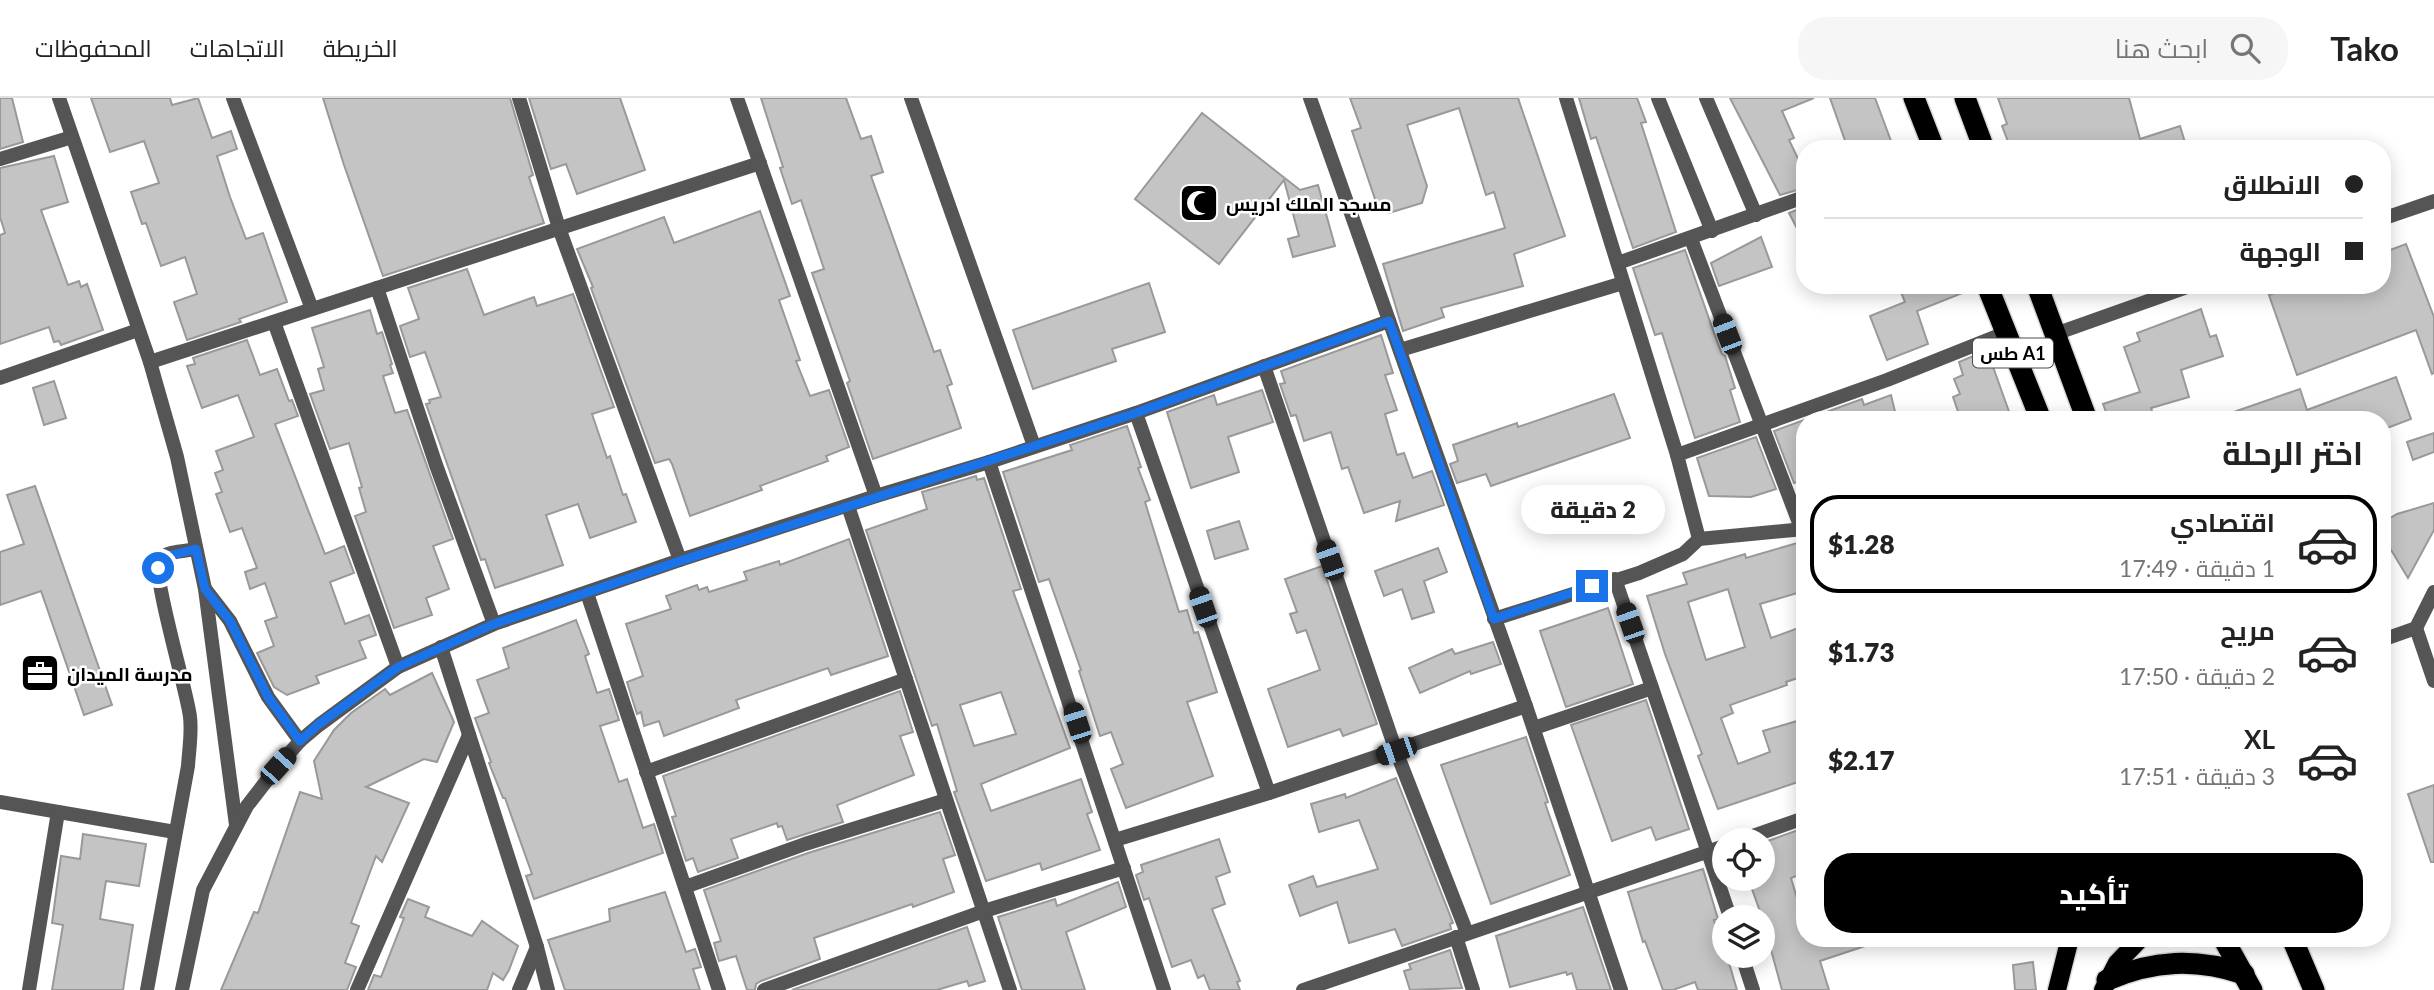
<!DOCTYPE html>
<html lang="ar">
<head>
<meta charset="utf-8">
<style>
	:root { --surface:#fff; --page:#f6f6f6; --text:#222; --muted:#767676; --line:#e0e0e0; --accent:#000 }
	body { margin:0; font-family:Lato,Cairo,sans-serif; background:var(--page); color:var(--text); direction:rtl; height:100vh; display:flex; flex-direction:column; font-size:26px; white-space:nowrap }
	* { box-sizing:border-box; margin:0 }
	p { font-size:23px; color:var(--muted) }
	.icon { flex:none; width:38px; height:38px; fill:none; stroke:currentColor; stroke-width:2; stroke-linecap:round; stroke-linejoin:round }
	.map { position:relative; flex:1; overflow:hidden; direction:ltr }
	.side { position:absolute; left:1796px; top:313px; width:595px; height:536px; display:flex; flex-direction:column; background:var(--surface); border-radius:28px; box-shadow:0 4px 18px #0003; direction:rtl }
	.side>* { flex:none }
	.guide { position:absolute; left:1796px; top:42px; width:595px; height:154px; border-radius:28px; box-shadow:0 4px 18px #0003; direction:rtl; display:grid; align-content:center; height:154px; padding:0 28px; background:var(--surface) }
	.controls { position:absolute; left:1712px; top:730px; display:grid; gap:14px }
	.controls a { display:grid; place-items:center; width:63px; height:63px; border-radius:50%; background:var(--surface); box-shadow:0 4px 18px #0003; font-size:35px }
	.end { position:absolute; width:32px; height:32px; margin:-16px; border:9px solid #1a73e8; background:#fff; box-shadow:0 0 0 4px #fff }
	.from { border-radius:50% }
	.bubble { position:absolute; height:49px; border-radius:24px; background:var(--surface); box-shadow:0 4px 18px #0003; font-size:23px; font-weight:800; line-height:49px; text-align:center; direction:rtl }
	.car { position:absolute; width:21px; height:42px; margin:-21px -10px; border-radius:9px; box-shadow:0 0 5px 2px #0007; background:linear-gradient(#222 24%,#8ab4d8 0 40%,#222 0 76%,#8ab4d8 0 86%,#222 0) }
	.guide b { display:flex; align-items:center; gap:24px; height:66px; font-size:26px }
	.guide b+b { border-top:2px solid var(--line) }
	.guide i { width:18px; height:18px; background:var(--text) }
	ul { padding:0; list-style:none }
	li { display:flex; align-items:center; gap:21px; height:98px; margin:0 14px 10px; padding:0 14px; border:4px solid transparent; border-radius:28px }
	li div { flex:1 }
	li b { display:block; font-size:26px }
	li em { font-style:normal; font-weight:800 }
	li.active { border-color:var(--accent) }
	li>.icon { width:63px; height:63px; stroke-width:1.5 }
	h2 { padding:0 28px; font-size:32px; line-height:84px }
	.action { display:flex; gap:14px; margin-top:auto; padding:14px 28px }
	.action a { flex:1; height:80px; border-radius:28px; background:var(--accent); color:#fff; font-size:28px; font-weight:800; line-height:80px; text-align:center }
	header { display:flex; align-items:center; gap:42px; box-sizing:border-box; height:98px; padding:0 35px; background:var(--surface); border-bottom:2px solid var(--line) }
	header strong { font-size:33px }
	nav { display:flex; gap:38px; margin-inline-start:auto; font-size:24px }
	.search { width:490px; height:63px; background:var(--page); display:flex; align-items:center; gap:18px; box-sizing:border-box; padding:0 24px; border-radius:28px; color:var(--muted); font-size:26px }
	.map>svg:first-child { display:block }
	.building { fill:#c4c4c4; stroke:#999; stroke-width:2; fill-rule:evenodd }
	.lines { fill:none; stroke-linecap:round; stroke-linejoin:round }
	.primary-casing { stroke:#dbdbdb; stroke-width:21 }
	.highway-casing { stroke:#dbdbdb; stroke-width:24 }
	.street { stroke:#555; stroke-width:14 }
	.primary { stroke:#000; stroke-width:18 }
	.highway { stroke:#000; stroke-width:21 }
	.route { stroke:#1a73e8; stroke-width:9 }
	.labels { text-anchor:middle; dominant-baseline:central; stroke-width:5; stroke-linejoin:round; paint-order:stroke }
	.shield { fill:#fff; stroke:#4c4c4c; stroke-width:2 }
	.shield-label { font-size:18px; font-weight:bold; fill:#000 }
	.poi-label { font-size:19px; font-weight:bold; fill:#000; stroke:#fff; text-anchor:start }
</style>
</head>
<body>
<header>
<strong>Tako</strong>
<div class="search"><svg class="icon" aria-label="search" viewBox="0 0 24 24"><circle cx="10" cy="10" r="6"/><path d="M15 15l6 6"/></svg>ابحث هنا</div>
<nav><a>الخريطة</a><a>الاتجاهات</a><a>المحفوظات</a></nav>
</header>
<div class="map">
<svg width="2434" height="892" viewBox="0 0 2434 892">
	<rect width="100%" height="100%" fill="#fff"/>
	<g class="building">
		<path d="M0,0H12L23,44L0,51Z"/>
		<path d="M91,0H170L172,7L198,0L212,40L231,33L237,51L217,58L230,99L246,141L263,135L287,204L239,221L241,224L187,242L174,204L197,196L185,159L161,168L146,125L142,126L131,94L159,85L144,43L110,54Z"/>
		<path d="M323,0H510L533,77L529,79L544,125L383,178L344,67Z"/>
		<path d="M529,0H620L645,72L577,96L566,66L551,71Z"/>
		<path d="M761,0H846L861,41L871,38L883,74L871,78L934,254L940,252L952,286L947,288L961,330L873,361L847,285L850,283L812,175L824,171L801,102L792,106L780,70L783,69Z"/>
		<path d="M1350,0H1518L1565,138L1514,156L1523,188L1441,210L1444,219L1403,233L1383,166L1505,130L1494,94L1486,97L1459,10L1407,27L1427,88L1422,105L1389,115L1378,110L1352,33L1361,30Z"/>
		<path d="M1579,0H1637L1646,24L1641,25L1676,134L1633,150L1596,39L1591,41Z"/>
		<path d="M1730,0H1814L1782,13L1794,40L1789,42L1804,73V90L1780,97Z"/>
		<path d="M1830,0H1875L1894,51H1848Z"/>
		<path d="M1998,0H2129L2140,41L2180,28L2187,51H2011L2002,28L2007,26Z"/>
		<path d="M1202,15L1300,92L1318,87L1335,148L1293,159L1288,141L1299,138L1284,82L1219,166L1135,101Z"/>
		<path d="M54,58L68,104L41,112L68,187L79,183L81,189L87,186L103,232L61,247L59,243L54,244L49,229L0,246V137L5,135L0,119V70Z"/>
		<path d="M1804,109V144L1789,115Z"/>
		<path d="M760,113L790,198L779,202L800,262L796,263L810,298L829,292L849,349L826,358L828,363L760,388L762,392L690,418L672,366L669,361L655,365L591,190L593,189L577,151L664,119L674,145Z"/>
		<path d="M1761,139L1772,169L1719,188L1711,165Z"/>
		<path d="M2406,146L2434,219V275L2432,276L2416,232L2297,277L2269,197L2295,187H2382V155Z"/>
		<path d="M1685,152L1715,238L1722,256L1725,258L1735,290L1730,292L1740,324L1695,340L1662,235L1655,237L1633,170Z"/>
		<path d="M467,171L484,217L534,199L537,208L573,196L614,309L592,316L607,360L610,358L623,397L626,396L636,424L590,440L578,406L546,417L563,467L495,490L485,461L481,462L426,306L430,305L429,302L441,299L425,254L410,259L400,228L419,221L408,190Z"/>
		<path d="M1149,185L1165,234L1112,251L1116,263L1033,291L1013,232Z"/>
		<path d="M1898,187H1974L1975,190L1917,213L1928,246L1887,262L1870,218L1905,204Z"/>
		<path d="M2201,211L2210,239L2216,237L2223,258L2181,272L2189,299L2151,310L2155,322H2109L2103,306L2140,294L2124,249L2140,243L2137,235Z"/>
		<path d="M370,212L377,236L382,234L392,266L390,267L393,275L383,278L395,315L407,312L453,441L433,448L449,491L426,500L432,517L394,530L355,418L366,414L359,390L362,389L349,345L330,351L310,296L324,292L318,271L324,269L312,230Z"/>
		<path d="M1381,237L1393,275L1385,277L1397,312L1385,316L1397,357L1404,355L1413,380L1432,373L1444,407L1396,423L1400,403L1364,415L1348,369L1342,371L1331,334L1304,343L1296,317L1291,318L1280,286L1285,285L1281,273Z"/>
		<path d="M247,242L260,277L277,271L289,303L292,302L298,318L275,326L325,456L344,448L354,475L330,484L345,526L369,517L376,537L359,543L366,560L316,578L319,585L287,597L274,589L257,555L274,548L265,523L277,519L265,485L250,491L245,474L257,470L242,430L230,434L216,396L222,394L215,375L223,372L216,353L254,339L238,297L202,310L187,268L195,266L193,260Z"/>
		<path d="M1987,252L2012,322H1961L1953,299L1960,296L1954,281L1963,277L1959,264Z"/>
		<path d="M2396,279L2411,321L2382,332V322H2220L2219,319L2300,291L2307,312Z"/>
		<path d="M54,283L66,320L44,327L33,290Z"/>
		<path d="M1262,292L1273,324L1228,339L1239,374L1191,390L1167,314L1214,297L1217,307Z"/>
		<path d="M1614,296L1630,340L1491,388L1486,376L1457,385L1450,366L1458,363L1453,347L1517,325L1518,329Z"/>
		<path d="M1891,297L1897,322H1804V382L1794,385L1774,333L1862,301L1864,307Z"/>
		<path d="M1127,328L1141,369L1138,370L1150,402L1145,404L1179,514L1187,512L1194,535L1198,534L1217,594L1187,604L1213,678L1126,710L1111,671L1123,666L1111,634L1100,638L1079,573L1081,572L1049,481L1039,484L1003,374L1072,352L1070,347Z"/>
		<path d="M2434,335V354L2413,362L2407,344Z"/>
		<path d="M1756,339L1776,391L1751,399L1709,398L1697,360Z"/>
		<path d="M976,378L977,382L984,380L1021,491L1013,493L1070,650L981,686L991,713L1081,681L1092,714L1087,716L1100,752L1042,772L1040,765L986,783L954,694L957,693L937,626L932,628L866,432L927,411L922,394ZM1001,594L1016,636L974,648L960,607Z"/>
		<path d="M35,388L112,607L84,617L41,493L0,507V454L24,446L7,397Z"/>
		<path d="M2434,405V432L2408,480L2382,437V425L2397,416Z"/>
		<path d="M1239,423L1248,451L1215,461L1207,433Z"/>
		<path d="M849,441L888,558L831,577L828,570L736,602L739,610L664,638L659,623L644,628L641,614L637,616L627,584L643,578L626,526L671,511L666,498L697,487L699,492L707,489L709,494L747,482L744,474L779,463L780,467Z"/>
		<path d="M1804,443V493L1760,506L1771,540L1804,528V578L1786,584L1787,587L1730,607L1733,615L1721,620L1738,666L1770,654L1763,633L1797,623L1804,647V682L1718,711L1698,658L1702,656L1665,556L1647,498L1687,486L1683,475L1745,456L1746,460ZM1728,491L1745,549L1706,562L1688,504Z"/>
		<path d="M1438,450L1447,474L1424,483L1434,514L1412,521L1402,491L1384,498L1375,473Z"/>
		<path d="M1322,468L1377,626L1343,638L1340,631L1288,649L1268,591L1320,572L1306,532L1297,535L1290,516L1297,514L1285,481Z"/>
		<path d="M1608,510L1633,586L1566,609L1540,533Z"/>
		<path d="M576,522L589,556L585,558L597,595L609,591L619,622L600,628L619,684L627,681L643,730L654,726L663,755L534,801L526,778L532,776L505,700H503L489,665L491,664L475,620L489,615L477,582L509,570L503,550Z"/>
		<path d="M1493,544L1501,566L1471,576L1470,573L1420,595L1409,570L1452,551L1455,556Z"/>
		<path d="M432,575L454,624L437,664L424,661L366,689L409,705L382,764L376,758L351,825L359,828L345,865L356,869L347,892H221L254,814L258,815L300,694L322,701L314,663L334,632L351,615L385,591L390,597Z"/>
		<path d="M900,593L913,634L900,638L914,677L837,707L843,724L787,742L782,728L778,729L777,725L731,741L738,760L698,774L693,760L686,763L672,719L676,718L663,678Z"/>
		<path d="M1646,602L1689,731L1656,742L1651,729L1612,743L1571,627Z"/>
		<path d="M1526,639L1548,704L1545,705L1570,777L1491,806L1441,667Z"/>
		<path d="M1396,680L1453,825L1450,826L1451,831L1402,848L1395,831L1349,845L1337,804L1300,818L1289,787L1313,778L1317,789L1378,771L1359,722L1319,734L1311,706L1345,696L1346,700Z"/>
		<path d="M2434,687V764H2431L2408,696Z"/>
		<path d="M940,714L955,757L943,761L954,794L913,809L912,806L814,840L820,861L761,883L756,886L755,892H747L736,858L719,863L714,845L721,843L704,792L808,755Z"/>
		<path d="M1804,730V775L1791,780L1804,824V840H1879L1880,843L1820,863L1829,892H1782L1762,819L1748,780H1762V745Z"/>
		<path d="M83,736L146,746L139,788L106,783L100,821L133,827L123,892H52L63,827L52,825L61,758L80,761Z"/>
		<path d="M1219,741L1230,774L1216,779L1225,806L1212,811L1240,883L1237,884L1240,892H1210L1204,877L1198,880L1191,862L1172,869L1149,800L1144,802L1136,777L1143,774L1141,767Z"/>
		<path d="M1703,771L1718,821L1714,822L1724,858L1729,865L1737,892H1698L1695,884L1673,892H1663L1645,843L1643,844L1628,794Z"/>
		<path d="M1118,784L1126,809L1066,834L1085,892H1022L998,819L1055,801L1057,808Z"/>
		<path d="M665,794L686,854L695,851L701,869L693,871L700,892H565L548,842L610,823L609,811Z"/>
		<path d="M408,801L429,809L425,819L472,838L482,823L518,848L509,872L503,882L493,875L487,892H368L374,877L381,879L404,820L400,819Z"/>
		<path d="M1583,809L1611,892H1577L1572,875L1567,877L1566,874L1510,889L1496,838Z"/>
		<path d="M967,829L985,883L969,888L967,883L937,892H792Z"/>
		<path d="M1450,852L1462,890L1410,892L1404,873L1411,871L1409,866Z"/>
		<path d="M2033,864L2036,892H2015L2013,867Z"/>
	</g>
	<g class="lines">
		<g class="primary-casing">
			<g id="primary">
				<path d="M2057,892L2070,840"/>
				<path d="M2103,892L2117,865L2141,840"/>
			</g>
		</g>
		<g class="highway-casing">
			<g id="highway">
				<path d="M1914,0L1934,51"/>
				<path d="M1965,0L1984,51"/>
				<path d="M1987,187L2041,322"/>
				<path d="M2037,187L2087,322"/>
				<path d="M2223,840L2252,892"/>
				<path d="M2292,840L2314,892"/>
				<path d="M2107,882C2154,862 2196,860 2244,876"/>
			</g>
		</g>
		<g class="street">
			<path d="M59,0L150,264L177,359L205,491L236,727"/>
			<path d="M233,0L312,211"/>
			<path d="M519,0L559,130L680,462"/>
			<path d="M737,0L876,398"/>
			<path d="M911,0L1034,348"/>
			<path d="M1310,0L1526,608L1621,892"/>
			<path d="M1566,0L1677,357L1699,441"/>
			<path d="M1658,0L1712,133"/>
			<path d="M1706,0L1756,117"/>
			<path d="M0,61L72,39"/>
			<path d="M2382,121L2434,103"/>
			<path d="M1691,141L1801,430"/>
			<path d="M1618,165L1804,99"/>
			<path d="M377,190L436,367L494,526"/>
			<path d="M274,224L398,569"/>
			<path d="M2055,236L2193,187"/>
			<path d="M1400,252L1623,185"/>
			<path d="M150,264L760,65"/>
			<path d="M1264,268L1396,653L1467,835"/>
			<path d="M0,280L138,232"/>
			<path d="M1136,315L1269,695"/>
			<path d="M1677,357L1887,282L2005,235"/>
			<path d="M989,364L1164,892"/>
			<path d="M848,408L1010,892"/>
			<path d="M1615,481L1730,819"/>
			<path d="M206,492L230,523L268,599L300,643"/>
			<path d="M587,495L719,892"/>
			<path d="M1494,521L1639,475L1683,456L1699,441L1804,431"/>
			<path d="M2416,530L2434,583"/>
			<path d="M2382,542L2416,530L2434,494"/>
			<path d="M441,549L537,849L548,892"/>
			<path d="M1534,630L1652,590"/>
			<path d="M646,674L906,581"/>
			<path d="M0,704L175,734"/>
			<path d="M1115,742L1269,695L1526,608"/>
			<path d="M1741,742L1804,720"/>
			<path d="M685,789L805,746L946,702"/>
			<path d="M1456,839L1473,892"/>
			<path d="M1742,858L1753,892"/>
			<path d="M29,892L58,714"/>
			<path d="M147,892L188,668C189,652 192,635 190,619C188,596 150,472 160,461C167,453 187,453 196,451"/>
			<path d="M182,892L203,792L247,708L278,668L300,643L319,627L398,569L494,526L680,462L876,398L989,364L1136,315L1389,223"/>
			<path d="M357,892L469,637"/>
			<path d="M519,892L537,849"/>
			<path d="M764,892L984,813L1124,770"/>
			<path d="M1303,892L1724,748"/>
		</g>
		<use href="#primary" class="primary"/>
		<use href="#highway" class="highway"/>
	</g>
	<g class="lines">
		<path class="route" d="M158,470L160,460L196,451L205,491L230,523L268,599L300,643L319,626L398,569L494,526L680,463L1136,315L1389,223L1494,521L1592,488"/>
	</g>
	<defs>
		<g id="mosque-square" transform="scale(2.0125)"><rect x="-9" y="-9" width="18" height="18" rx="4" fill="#000" stroke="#fff"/><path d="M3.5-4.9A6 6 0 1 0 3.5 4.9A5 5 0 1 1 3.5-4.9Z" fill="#fff"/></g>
		<g id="office-square" transform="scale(2.0125)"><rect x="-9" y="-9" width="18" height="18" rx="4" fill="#000" stroke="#fff"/><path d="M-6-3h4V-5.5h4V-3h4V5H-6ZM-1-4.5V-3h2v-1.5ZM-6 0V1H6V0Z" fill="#fff"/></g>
	</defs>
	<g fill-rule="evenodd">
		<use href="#mosque-square" x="1199" y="105"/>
		<use href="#office-square" x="40" y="575"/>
	</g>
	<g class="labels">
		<rect class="shield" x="1973" y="240.5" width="80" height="29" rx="5"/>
		<g class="shield-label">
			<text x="2013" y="255">طس A1</text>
		</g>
		<g class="poi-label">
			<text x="1226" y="105">مسجد الملك ادريس</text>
			<text x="67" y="575">مدرسة الميدان</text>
		</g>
	</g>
</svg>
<div class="controls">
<a><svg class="icon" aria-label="locate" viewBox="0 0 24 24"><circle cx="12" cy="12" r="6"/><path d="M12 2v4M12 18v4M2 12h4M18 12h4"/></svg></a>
<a><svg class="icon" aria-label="layers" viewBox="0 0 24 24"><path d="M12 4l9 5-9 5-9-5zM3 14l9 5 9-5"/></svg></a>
</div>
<i class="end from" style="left:158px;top:470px"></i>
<i class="end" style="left:1592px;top:488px"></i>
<div class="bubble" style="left:1521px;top:387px;width:144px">2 دقيقة</div>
<i class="car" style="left:1727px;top:236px;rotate:339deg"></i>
<i class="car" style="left:1330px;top:462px;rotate:341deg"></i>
<i class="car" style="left:1203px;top:509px;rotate:341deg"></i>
<i class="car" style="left:1630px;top:525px;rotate:341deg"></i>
<i class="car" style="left:1077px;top:625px;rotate:342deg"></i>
<i class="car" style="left:1396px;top:653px;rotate:251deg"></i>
<i class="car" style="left:278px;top:668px;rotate:42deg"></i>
<div class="guide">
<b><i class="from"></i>الانطلاق</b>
<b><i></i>الوجهة</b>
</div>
<section class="side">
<h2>اختر الرحلة</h2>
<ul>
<li class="active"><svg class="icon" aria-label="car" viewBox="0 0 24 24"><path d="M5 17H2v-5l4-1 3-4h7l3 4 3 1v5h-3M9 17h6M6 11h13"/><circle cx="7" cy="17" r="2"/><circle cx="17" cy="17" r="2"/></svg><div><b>اقتصادي</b><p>1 دقيقة · 17:49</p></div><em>$1.28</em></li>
<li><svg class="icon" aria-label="car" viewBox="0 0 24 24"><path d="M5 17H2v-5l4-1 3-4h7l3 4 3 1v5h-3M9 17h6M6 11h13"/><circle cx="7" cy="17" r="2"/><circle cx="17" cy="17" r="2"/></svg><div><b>مريح</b><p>2 دقيقة · 17:50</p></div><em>$1.73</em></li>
<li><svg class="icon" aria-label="car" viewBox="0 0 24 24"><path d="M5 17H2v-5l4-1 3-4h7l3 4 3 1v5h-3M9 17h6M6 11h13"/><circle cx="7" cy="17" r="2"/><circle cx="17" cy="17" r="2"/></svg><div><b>XL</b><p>3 دقيقة · 17:51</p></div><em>$2.17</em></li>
</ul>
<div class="action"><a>تأكيد</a></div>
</section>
</div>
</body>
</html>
